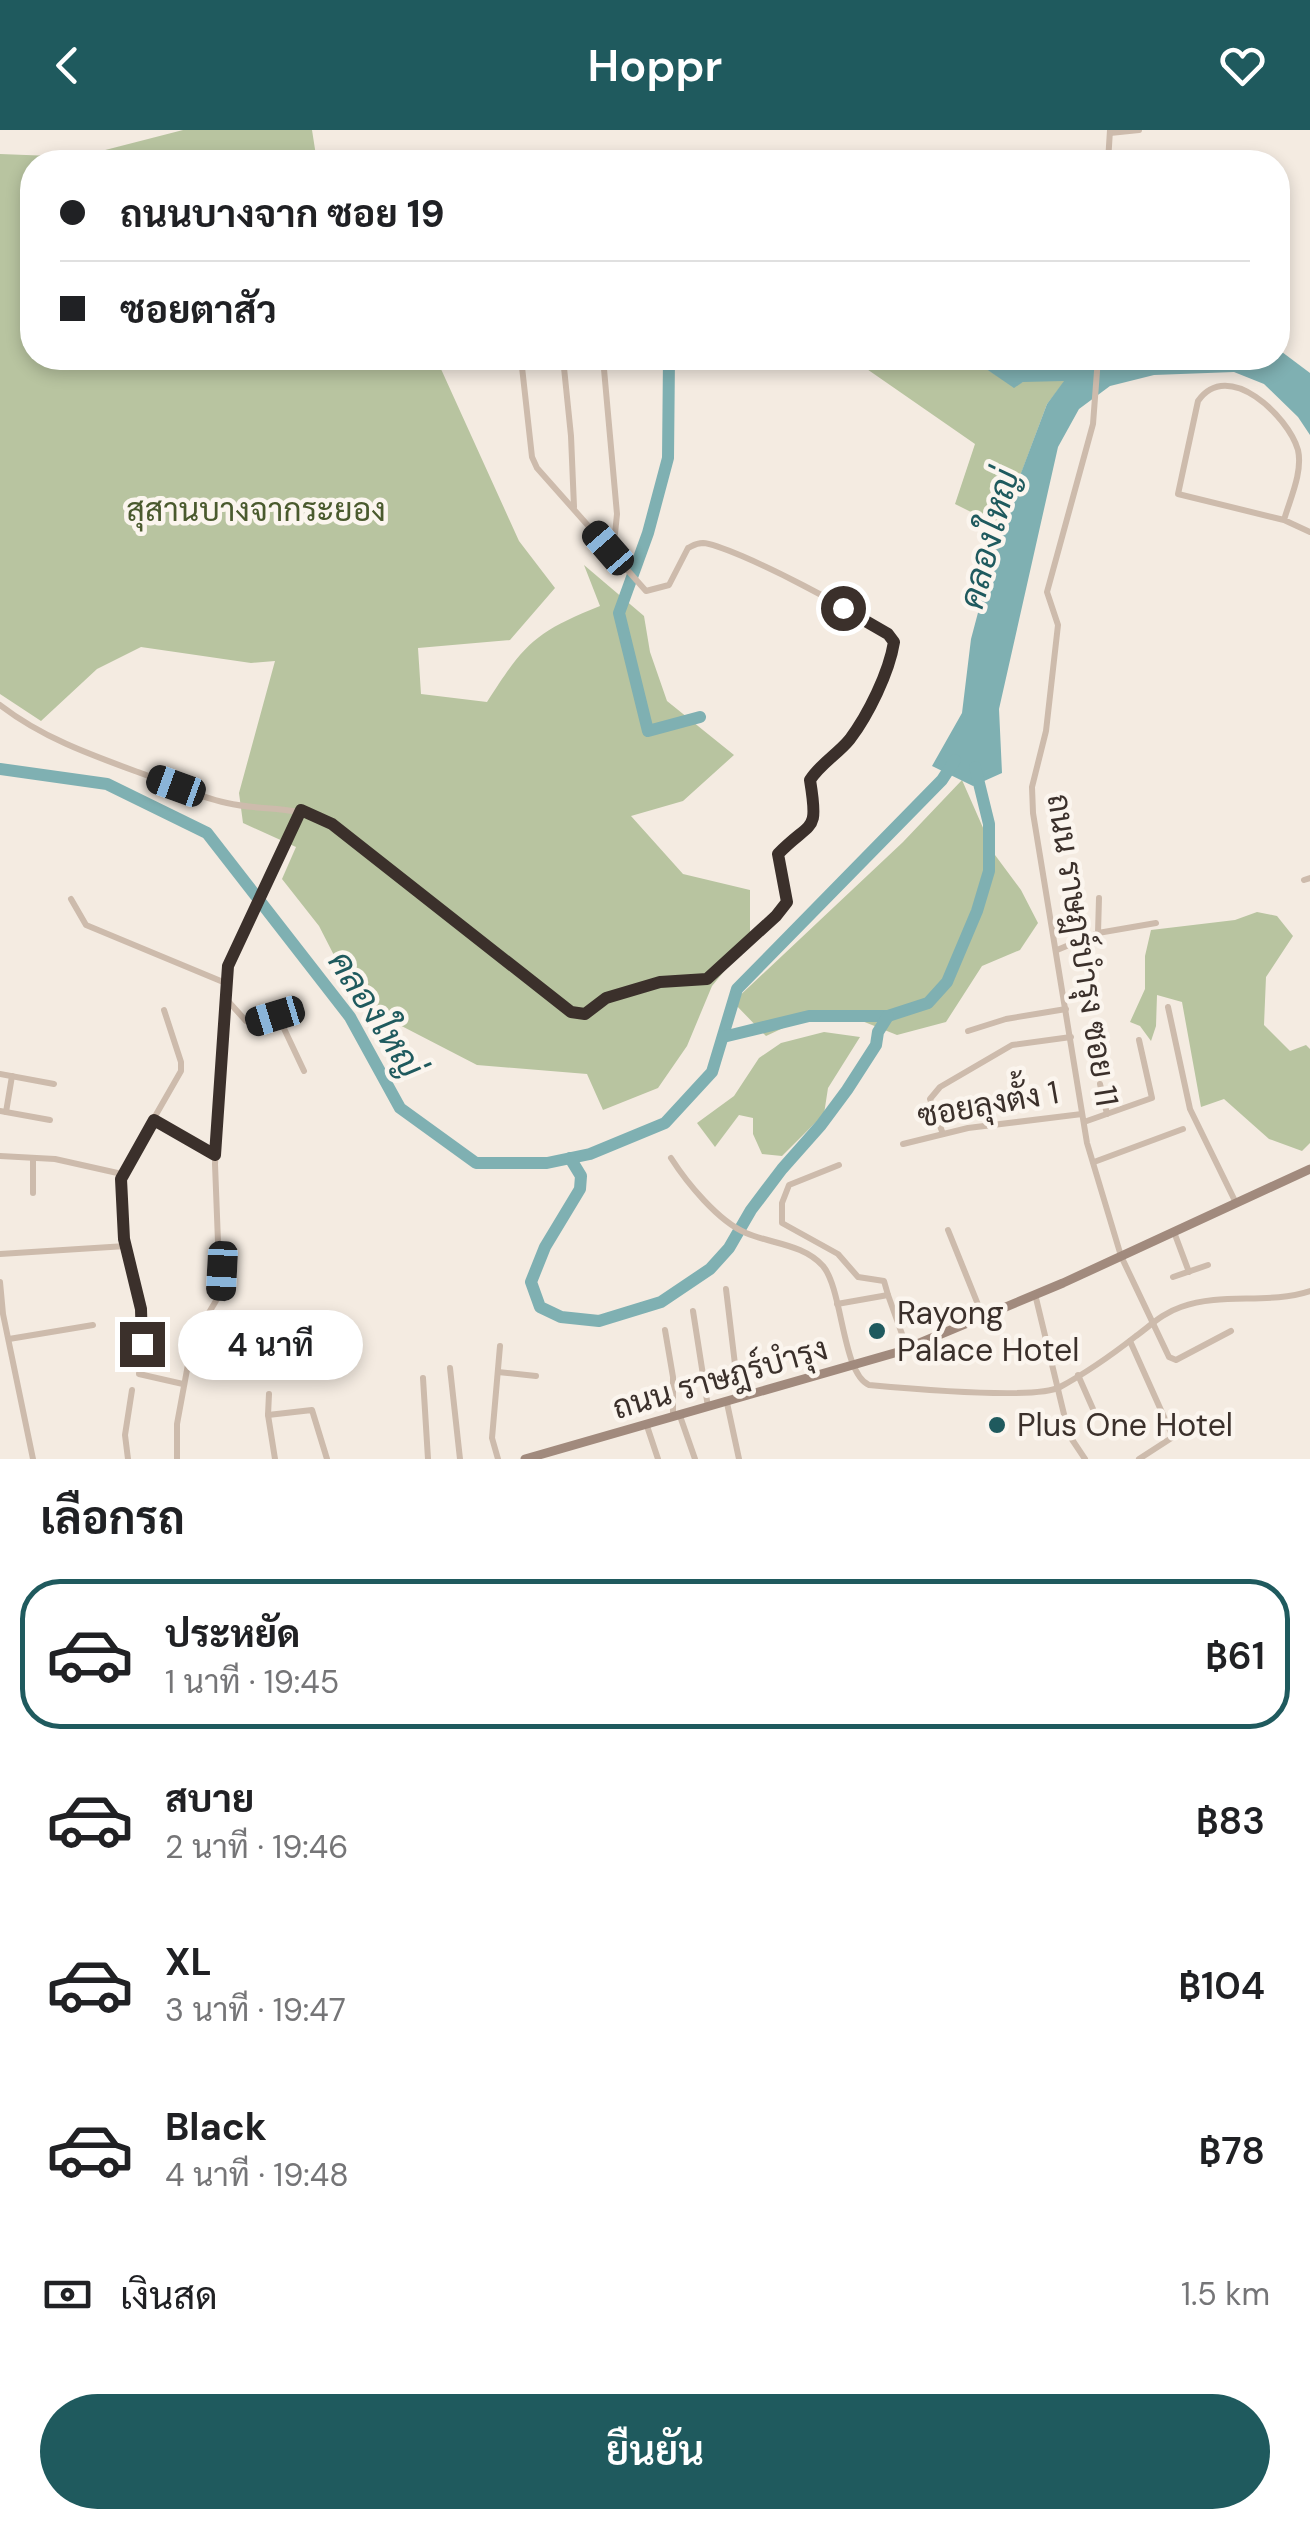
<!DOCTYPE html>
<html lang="th">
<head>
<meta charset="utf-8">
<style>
	:root { --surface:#fff; --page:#f2f2f2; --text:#202124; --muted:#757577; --line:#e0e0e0; --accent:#1f5a5e }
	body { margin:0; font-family:"DM Sans",Sarabun,sans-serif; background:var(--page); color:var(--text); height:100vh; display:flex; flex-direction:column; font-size:38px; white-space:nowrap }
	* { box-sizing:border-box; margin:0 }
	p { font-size:32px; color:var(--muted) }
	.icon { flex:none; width:55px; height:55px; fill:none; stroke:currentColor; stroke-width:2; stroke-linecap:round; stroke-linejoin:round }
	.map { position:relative; height:1329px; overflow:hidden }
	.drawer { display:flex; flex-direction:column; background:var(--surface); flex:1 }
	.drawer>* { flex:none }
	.hud { position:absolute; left:20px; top:20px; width:1270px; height:220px; border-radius:40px; box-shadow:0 5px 15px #0003; display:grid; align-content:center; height:220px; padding:0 40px; background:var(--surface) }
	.end { position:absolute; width:45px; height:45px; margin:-22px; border:12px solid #3b302b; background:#fff; box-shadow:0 0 0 5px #fff }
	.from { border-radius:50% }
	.bubble { position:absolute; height:70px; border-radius:35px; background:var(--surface); box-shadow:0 5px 15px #0003; font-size:32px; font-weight:600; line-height:70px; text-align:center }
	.car { position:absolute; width:30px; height:60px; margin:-30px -15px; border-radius:12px; box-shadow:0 0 8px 2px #0007; background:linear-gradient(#222 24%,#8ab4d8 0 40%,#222 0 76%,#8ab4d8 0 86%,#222 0) }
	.hud b { display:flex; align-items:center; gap:35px; height:95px; font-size:38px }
	.hud b+b { border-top:2px solid var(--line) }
	.hud i { width:25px; height:25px; background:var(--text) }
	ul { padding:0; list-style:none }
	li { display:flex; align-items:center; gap:30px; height:150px; margin:0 20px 15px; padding:0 20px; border:5px solid transparent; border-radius:40px }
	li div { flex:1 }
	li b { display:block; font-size:38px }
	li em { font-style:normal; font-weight:600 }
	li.on { border-color:var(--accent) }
	li>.icon { width:90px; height:90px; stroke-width:1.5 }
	h2 { padding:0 40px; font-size:45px; line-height:120px }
	.pay { display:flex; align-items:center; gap:25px; height:110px; padding:0 40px; font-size:38px }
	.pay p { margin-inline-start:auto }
	.action { display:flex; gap:20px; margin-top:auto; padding:20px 40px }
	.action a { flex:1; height:115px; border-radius:60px; background:var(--accent); color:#fff; font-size:40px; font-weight:600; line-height:115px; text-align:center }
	header { display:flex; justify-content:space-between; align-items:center; height:130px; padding:0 40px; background:var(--accent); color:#fff; font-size:45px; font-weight:600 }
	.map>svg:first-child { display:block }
	.green { fill:#b8c4a0 }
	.water { fill:#7fb0b2 }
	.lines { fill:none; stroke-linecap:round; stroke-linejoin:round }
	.river { stroke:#7fb0b2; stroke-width:12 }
	.street { stroke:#cdbbac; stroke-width:6 }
	.secondary { stroke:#a18a7d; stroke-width:9 }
	.route { stroke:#3b302b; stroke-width:12 }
	.poi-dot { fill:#1f5a5e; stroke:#fbf5ee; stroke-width:4 }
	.labels { text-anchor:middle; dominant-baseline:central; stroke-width:9; stroke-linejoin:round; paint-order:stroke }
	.park-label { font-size:32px; fill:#4a5a2e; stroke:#fbf5ee }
	.street-label { font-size:32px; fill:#3b302b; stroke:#fbf5ee }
	.poi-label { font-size:32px; fill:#3b302b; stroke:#fbf5ee; text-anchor:start }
	.water-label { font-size:35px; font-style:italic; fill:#1f5a5e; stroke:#fbf5ee }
</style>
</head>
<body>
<header><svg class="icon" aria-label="back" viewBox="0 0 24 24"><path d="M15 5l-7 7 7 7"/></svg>Hoppr<svg class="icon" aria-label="heart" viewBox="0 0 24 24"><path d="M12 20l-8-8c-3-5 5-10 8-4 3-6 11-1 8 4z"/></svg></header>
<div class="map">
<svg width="1310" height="1329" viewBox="0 0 1310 1329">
	<rect width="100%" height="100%" fill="#f4ebe1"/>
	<g class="green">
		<path d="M183,0H312L317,32H32V228H436L519,411L555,458L510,510L418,518L421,564L487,572C524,514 535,502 600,476L584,435L644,486L650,522L667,571L734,625L683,671L631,686L683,744L750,760V810L712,856L687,916L658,958L603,980L587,944L477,935L359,874L319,796L282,749L296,717L243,693L239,663L275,531L251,533L141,517L97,539L41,591L0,564V24L78,27Z"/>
		<path d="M851,228H970L1014,257L1035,245L1083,228L1047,274L1001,397L955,374L975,314Z"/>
		<path d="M962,650L995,725L1021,760L1038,793L1020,820L982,836L946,892L897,905L852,887L828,882L809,886L766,906L733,872L903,712Z"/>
		<path d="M1257,782L1277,786L1293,806L1266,847L1264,895L1290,921L1306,915L1310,919V1013L1302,1021L1269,1009L1224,969L1201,977L1182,872L1157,865L1156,896L1151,911L1140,896L1130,892L1145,859V826L1151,800L1235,790Z"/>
		<path d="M824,902L860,907L828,958L824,984L782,1026L762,1024L753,1004V988L739,985L715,1017L697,993L734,966L759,928L781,913Z"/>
	</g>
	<path class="water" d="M1278,219L1310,243V305L1298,287L1264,254L1234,242L1154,245L1110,256L1079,279L1058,317L999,579L1002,643L973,656L932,636L962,583L971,509L1001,396L1047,274L1064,251L1023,252L1014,258L970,228H1278Z"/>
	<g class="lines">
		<g class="river">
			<path d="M669,228L668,328L648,403L619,483L648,601L700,587"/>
			<path d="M0,639L107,654L207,703L350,887L400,978L476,1033H547L590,1024L665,993L712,942L737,859L942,650L955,630"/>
			<path d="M723,907L809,886H888L928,873L947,852L977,781L989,741V694L975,637"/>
			<path d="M570,1028L581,1046L580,1059L545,1117L531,1152L540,1177L561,1187L599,1191L661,1172L710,1139L729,1118L751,1080L782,1039L821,995L847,960L876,915L878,902L888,886"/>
		</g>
		<g class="street">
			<path d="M1110,3L1139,0"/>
			<path d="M1108,32L1110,0"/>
			<path d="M563,228L571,306L574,377"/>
			<path d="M603,228L617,384L615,404L608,418"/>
			<path d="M1098,228L1093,294L1047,462L1058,495L1046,601L1032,657L1033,683L1087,1013L1121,1126L1169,1227L1176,1230L1231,1201"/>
			<path d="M1284,390C1290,369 1303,342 1298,320C1288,286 1228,228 1198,271L1178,364L1284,390L1310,402"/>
			<path d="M0,575C44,609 94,626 146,645C173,655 199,667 227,673C267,682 293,674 332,694L571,882L585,884C609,867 638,855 667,850C684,846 697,854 714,845L787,771L777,724C811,688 819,706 810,650C821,633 838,624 849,609C869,584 889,543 894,513C881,492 729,414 703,413C696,413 694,415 688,418L669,455L646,461L537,338L532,327L521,228"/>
			<path d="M1304,750L1310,748"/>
			<path d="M71,769L86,795L228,854"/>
			<path d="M1098,803L1099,768"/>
			<path d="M1057,820L1098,803L1156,793"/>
			<path d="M228,871L246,891L279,888L304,941"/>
			<path d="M1168,877L1190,979L1236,1073"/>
			<path d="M164,880L181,932V941L122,1044C115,1090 134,1134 141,1179C144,1200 142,1223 139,1244L183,1254"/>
			<path d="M968,901L1006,889L1066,879"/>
			<path d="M0,944L54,954"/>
			<path d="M1100,954L1107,984"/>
			<path d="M0,981L50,990"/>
			<path d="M6,982L12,946"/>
			<path d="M154,990L215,1025"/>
			<path d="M1084,992L1152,968L1139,910"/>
			<path d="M943,1004L930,969L940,957L1012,915L1071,907"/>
			<path d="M903,1014L968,998L1082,984"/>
			<path d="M0,1026L55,1029L122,1044"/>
			<path d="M33,1028V1063"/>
			<path d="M671,1028C687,1053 718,1091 746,1103C772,1114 803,1114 823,1136C843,1160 842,1243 869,1255C902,1258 1036,1270 1060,1257C1086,1243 1113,1224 1136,1206C1151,1195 1163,1183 1181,1177C1223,1162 1268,1175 1310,1161"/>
			<path d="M1094,1032L1183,999"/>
			<path d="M839,1035L789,1055L782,1073V1093L838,1124L858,1147L884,1151L888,1165"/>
			<path d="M948,1100L983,1187"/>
			<path d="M1174,1102L1189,1142"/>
			<path d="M0,1124L126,1116"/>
			<path d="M1173,1147L1208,1135"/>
			<path d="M0,1152L3,1184L33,1329"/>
			<path d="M726,1159L739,1268"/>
			<path d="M1035,1164L1069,1305L1085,1329"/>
			<path d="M837,1174L888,1165L907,1218"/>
			<path d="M693,1181L708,1277"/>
			<path d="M665,1200L673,1247V1287"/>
			<path d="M9,1209L93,1195"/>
			<path d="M1130,1211L1173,1307L1139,1329"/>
			<path d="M450,1238L460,1329"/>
			<path d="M498,1242L536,1246"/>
			<path d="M1078,1245L1093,1279"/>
			<path d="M423,1248L428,1329"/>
			<path d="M269,1264L268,1285L275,1329"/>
			<path d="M727,1273L739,1329"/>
			<path d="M268,1285L312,1280L327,1329"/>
			<path d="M680,1286L695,1329"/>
			<path d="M647,1296L658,1329"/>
			<path d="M128,1329L125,1305L132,1260"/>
			<path d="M177,1329V1294L189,1229L201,1196L220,1164L215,1034L228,836L301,680"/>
			<path d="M498,1329L492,1308L500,1216"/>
		</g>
		<path class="secondary" d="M525,1329L898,1222L1063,1153L1310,1039"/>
	</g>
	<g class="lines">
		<path class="route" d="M142,1214L141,1179L124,1109L121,1049L154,990L215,1025L228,836L301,680L332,694L571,882L585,884L606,868L660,852L707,849L776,786L787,772L778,724C812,689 819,705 810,650C821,633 838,624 850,609C868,585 889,543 894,512L888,504L843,478"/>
	</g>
	<g class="poi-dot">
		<circle cx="877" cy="1201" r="10"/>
		<circle cx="997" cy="1295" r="10"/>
	</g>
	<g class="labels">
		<g class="park-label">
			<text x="256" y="380">สุสานบางจากระยอง</text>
		</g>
		<g class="street-label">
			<text transform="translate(1083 820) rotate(81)">ถนน ราษฎร์บำรุง ซอย 11</text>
			<text transform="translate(988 974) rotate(-10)">ซอยลุงตั้ง 1</text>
			<text transform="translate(720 1248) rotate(-16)">ถนน ราษฎร์บำรุง</text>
		</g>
		<g class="poi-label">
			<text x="897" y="1183">Rayong<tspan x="897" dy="37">Palace Hotel</tspan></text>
			<text x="1017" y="1295">Plus One Hotel</text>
		</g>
		<g class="water-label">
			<text transform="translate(989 409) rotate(-75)">คลองใหญ่</text>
			<text transform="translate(376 884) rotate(57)">คลองใหญ่</text>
		</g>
	</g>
</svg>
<i class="end from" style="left:843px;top:478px"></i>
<i class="end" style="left:142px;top:1214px"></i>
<div class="bubble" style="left:178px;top:1180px;width:185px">4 นาที</div>
<i class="car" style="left:608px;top:418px;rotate:319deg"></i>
<i class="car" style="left:176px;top:656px;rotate:290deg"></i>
<i class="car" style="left:275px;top:886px;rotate:253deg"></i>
<i class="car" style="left:222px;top:1141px;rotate:183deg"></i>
<div class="hud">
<b><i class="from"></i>ถนนบางจาก ซอย 19</b>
<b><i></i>ซอยตาสัว</b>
</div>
</div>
<section class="drawer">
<h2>เลือกรถ</h2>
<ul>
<li class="on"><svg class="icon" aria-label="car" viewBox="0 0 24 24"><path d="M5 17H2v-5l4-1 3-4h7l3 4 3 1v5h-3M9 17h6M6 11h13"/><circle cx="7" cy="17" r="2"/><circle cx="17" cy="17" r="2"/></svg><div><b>ประหยัด</b><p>1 นาที · 19:45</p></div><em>฿61</em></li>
<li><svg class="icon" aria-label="car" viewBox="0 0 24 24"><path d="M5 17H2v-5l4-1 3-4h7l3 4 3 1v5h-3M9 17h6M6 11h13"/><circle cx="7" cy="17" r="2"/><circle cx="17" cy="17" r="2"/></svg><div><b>สบาย</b><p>2 นาที · 19:46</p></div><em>฿83</em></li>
<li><svg class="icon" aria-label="car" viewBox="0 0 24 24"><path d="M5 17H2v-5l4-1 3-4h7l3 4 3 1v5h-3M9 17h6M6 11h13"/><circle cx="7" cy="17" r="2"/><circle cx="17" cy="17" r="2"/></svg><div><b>XL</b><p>3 นาที · 19:47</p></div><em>฿104</em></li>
<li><svg class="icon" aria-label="car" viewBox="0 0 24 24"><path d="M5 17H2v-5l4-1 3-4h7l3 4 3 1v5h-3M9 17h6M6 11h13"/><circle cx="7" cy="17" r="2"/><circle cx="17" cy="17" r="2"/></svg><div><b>Black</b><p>4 นาที · 19:48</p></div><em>฿78</em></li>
</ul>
<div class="pay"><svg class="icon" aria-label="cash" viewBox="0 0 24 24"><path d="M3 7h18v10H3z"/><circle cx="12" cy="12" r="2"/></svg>เงินสด<p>1.5 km</p></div>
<div class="action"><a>ยืนยัน</a></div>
</section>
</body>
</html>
